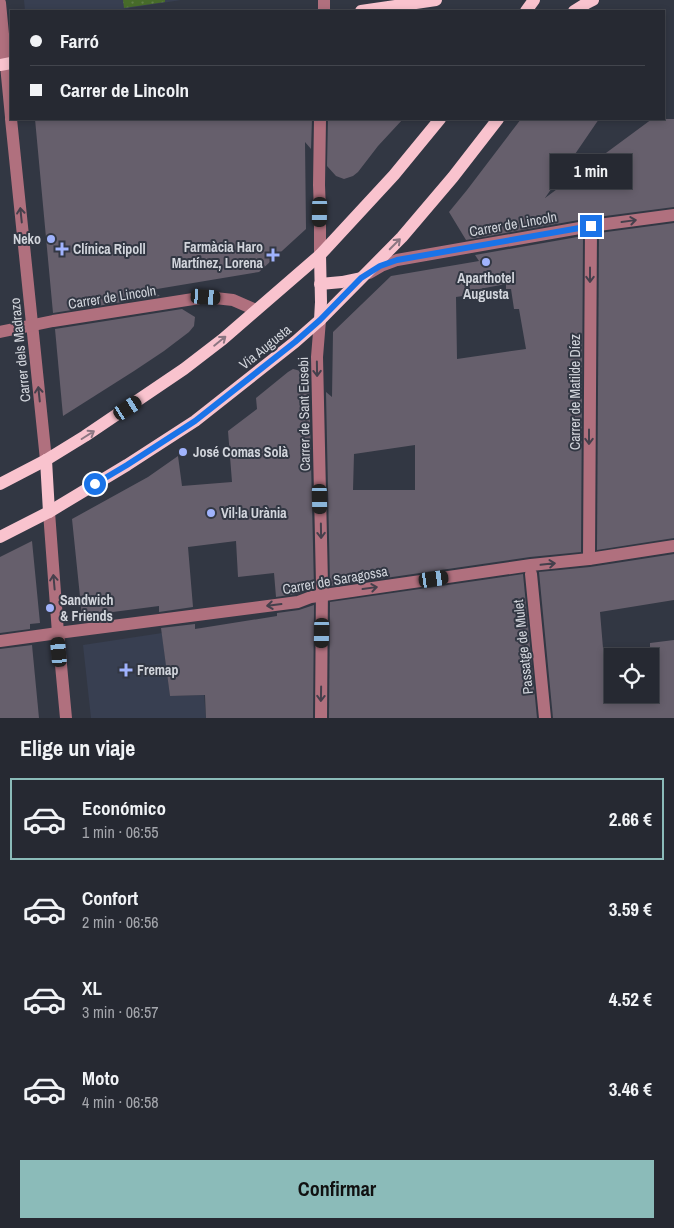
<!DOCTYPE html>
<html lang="es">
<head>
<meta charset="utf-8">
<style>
	:root { --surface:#262932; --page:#32353e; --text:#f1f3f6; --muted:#a4a6ac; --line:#42454d; --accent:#8bbbb9 }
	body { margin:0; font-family:"Archivo Narrow",sans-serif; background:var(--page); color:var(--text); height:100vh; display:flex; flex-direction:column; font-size:19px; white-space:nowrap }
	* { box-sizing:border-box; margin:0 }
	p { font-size:16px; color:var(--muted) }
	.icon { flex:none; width:28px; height:28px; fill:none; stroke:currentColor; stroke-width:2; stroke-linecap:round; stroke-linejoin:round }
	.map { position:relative; height:718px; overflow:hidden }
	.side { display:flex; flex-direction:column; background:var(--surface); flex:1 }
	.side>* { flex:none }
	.guide { position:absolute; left:10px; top:10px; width:655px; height:110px; border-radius:0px; box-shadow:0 2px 8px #0003,0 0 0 1px var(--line); display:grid; align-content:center; height:110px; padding:0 20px; background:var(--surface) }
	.tools { position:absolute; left:604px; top:648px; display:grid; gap:10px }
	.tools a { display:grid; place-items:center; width:55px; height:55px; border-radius:0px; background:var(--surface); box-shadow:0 2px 8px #0003,0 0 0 1px var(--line); font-size:25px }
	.end { position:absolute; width:22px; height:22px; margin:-11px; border:6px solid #1a73e8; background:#fff; box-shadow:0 0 0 2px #fff }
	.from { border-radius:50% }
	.bubble { position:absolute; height:35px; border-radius:0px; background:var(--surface); box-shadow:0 2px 8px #0003,0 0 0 1px var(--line); font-size:16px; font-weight:700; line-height:35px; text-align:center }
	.car { position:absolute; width:15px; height:30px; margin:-15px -8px; border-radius:6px; box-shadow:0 0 4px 1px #0007; background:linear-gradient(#222 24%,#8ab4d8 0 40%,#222 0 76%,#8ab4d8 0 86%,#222 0) }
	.guide b { display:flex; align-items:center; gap:18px; height:48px; font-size:19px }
	.guide b+b { border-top:1px solid var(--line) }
	.guide i { width:12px; height:12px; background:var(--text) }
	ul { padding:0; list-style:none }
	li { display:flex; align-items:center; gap:15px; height:82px; margin:0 10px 8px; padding:0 10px; border:2px solid transparent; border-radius:0px }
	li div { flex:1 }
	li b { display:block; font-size:19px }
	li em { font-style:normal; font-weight:700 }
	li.current { border-color:var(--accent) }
	li>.icon { width:45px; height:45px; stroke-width:1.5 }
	h2 { padding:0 20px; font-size:22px; line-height:60px }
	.action { display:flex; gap:10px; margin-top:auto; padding:10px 20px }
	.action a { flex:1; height:58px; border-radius:0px; background:var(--accent); color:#111; font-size:20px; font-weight:700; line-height:58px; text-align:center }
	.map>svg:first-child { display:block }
	.built { fill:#383f51 }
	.green { fill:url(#green-dots) }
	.building { fill:#665f6c; fill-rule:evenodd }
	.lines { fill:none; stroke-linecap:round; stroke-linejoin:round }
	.minor { stroke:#b0707e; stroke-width:12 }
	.major { stroke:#f9c3ce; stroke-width:12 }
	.oneway { stroke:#45404c }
	.oneway2 { stroke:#8c7682 }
	.route { stroke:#1a73e8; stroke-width:6 }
	.poi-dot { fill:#a0b3fd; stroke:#323743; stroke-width:2 }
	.labels { text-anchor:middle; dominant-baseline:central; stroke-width:4; stroke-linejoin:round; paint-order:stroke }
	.street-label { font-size:14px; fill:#d2d5dc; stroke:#323743 }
	.poi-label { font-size:14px; font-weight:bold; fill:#d2d5dc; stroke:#323743; text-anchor:start }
</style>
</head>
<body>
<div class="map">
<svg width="674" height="718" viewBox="0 0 674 718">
	<defs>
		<pattern id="green-dots" width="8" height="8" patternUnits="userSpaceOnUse" patternTransform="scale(1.25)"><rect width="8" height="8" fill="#476b2a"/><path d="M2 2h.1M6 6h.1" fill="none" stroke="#617f48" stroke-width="1.8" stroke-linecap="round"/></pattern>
	</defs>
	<rect width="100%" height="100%" fill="#323743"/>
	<g class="built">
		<path d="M24,0H181L111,11H25Z"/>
		<path d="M162,633L170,696L204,695L206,718H91L83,645Z"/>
	</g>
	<path class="green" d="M123,0H165V2L124,8Z"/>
	<g class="building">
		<path d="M35,119H312L311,149L305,142L306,229L259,272L151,290L160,296L53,313Z"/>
		<path d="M328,119H403L378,146L358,172L353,176L344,179L336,176L327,166Z"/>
		<path d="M521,119H599L545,198L652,119H674V207L590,218L466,240L449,212L467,190Z"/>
		<path d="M674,223V538L597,550L599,233Z"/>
		<path d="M583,236L581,552L530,557L330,586L326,392L332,397L333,332L391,276L479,261L475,255ZM506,284V289H511L514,309H519L526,349L457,359L456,297L470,295L469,291ZM415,445V490H353L354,454Z"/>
		<path d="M182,309L195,317L194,326L189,332L164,351L134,371L63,416L55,329Z"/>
		<path d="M293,369L297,370L302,372L309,378L314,588L296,594L276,597L274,573L238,577L236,541L188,547L193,607L159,612V606L82,616L72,519L148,477L178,456L182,486L232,482L228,431L257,409L256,398L288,372Z"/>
		<path d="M32,541L40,623L30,624V629L0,633V557Z"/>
		<path d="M674,554V600L600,612L603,648L612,647V694H650V643L674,640V718H553L539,572L590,567Z"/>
		<path d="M523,574L537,718H329L330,602Z"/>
		<path d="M314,605L313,718H206L205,695L170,696L161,628L195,624V629L277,616V613L299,610Z"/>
		<path d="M32,645L39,718H0V649Z"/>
	</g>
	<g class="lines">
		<g class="minor">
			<path d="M0,3L11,117"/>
			<path d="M324,11V0"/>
			<path d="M11,119L46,460"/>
			<path d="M320,255V212L319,185L320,119"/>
			<path d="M369,273L381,266L397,260L591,226L674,215"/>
			<path d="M320,320L317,357L322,584L321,718"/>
			<path d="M0,332L53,321L206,297L233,300L256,310"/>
			<path d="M49,512L58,633L66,718"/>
			<path d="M589,559L591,226"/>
			<path d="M531,574L545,718"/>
			<path d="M0,641L58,633L298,602L311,597L338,593L531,565L589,559L674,546"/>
		</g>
		<g class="major">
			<path d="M361,11L436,0"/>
			<path d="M526,11L534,0"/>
			<path d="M574,11L587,3L593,0"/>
			<path d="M0,65L11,63"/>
			<path d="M320,255L321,302L320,320"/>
			<path d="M320,284L342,282L361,278"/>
			<path d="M46,460L49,512"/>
			<path d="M0,484L46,460L85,436L184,369L223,339L320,255L394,175L440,119"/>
			<path d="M0,537L49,512L127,465L195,421L295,342L320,320L402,237L453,177L498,119"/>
		</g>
	</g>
	<defs><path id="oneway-shaft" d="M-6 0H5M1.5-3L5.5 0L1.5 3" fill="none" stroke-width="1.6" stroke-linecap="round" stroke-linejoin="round" transform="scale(1.25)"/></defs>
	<g class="oneway">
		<use href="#oneway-shaft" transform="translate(21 215) rotate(-96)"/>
		<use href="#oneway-shaft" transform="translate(629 221) rotate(-8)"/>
		<use href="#oneway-shaft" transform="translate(590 275) rotate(90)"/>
		<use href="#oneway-shaft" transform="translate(317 369) rotate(89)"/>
		<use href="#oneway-shaft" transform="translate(39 394) rotate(-96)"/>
		<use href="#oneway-shaft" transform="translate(589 437) rotate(90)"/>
		<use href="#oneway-shaft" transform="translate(321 531) rotate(89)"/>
		<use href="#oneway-shaft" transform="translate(548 564) rotate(-6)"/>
		<use href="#oneway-shaft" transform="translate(54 582) rotate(-95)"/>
		<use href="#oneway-shaft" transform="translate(370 588) rotate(-8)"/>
		<use href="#oneway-shaft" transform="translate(274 605) rotate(173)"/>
		<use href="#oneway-shaft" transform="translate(321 694) rotate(91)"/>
	</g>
	<g class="oneway2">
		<use href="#oneway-shaft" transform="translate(395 244) rotate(-45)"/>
		<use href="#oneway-shaft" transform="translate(220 341) rotate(-39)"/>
		<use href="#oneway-shaft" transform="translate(88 435) rotate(-32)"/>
	</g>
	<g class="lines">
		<path class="route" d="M95,484L127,465L195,421L295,342L320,320L361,278L380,266L397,260L591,226"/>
	</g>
	<g class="poi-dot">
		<circle cx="51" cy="239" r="5"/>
		<path d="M59.5 241.5h5v5h5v5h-5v5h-5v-5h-5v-5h5z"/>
		<path d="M270.5 247.5h5v5h5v5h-5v5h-5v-5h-5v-5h5z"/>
		<circle cx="486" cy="262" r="5"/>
		<circle cx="183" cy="452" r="5"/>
		<circle cx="211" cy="513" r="5"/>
		<circle cx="50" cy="608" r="5"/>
		<path d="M123.5 662.5h5v5h5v5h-5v5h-5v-5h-5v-5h5z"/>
	</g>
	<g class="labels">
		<g class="street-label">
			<text transform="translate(513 224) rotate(-10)">Carrer de Lincoln</text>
			<text transform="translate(112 297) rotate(-9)">Carrer de Lincoln</text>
			<text transform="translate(265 347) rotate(-39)">Via Augusta</text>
			<text transform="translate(20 350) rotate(-96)">Carrer dels Madrazo</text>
			<text transform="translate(575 392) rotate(-90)">Carrer de Matilde Díez</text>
			<text transform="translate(304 414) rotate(-91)">Carrer de Sant Eusebi</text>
			<text transform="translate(335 580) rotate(-10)">Carrer de Saragossa</text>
			<text transform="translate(523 647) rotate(-96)">Passatge de Mulet</text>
		</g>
		<g class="poi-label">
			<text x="41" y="239" text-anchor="end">Neko</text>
			<text x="263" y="247" text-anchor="end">Farmàcia Haro<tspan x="263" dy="16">Martínez, Lorena</tspan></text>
			<text x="73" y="249">Clínica Ripoll</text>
			<text x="486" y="278" text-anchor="middle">Aparthotel<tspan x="486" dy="16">Augusta</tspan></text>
			<text x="193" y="452">José Comas Solà</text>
			<text x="221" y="513">Vil·la Urània</text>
			<text x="60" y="600">Sandwich<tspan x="60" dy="16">&amp; Friends</tspan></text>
			<text x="137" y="670">Fremap</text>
		</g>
	</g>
</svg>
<div class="tools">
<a><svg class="icon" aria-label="locate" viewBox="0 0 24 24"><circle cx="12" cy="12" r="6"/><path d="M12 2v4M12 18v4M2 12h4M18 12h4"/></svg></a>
</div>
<i class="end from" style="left:95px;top:484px"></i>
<i class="end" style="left:591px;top:226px"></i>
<div class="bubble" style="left:550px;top:154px;width:82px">1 min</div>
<i class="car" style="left:320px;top:212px;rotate:181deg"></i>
<i class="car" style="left:206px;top:297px;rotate:94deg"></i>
<i class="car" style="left:128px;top:408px;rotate:57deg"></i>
<i class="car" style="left:320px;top:499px;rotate:179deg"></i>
<i class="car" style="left:434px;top:579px;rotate:82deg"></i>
<i class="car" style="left:322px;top:633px;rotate:181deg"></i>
<i class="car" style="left:59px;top:652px;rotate:355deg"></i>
<div class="guide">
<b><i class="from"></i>Farró</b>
<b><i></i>Carrer de Lincoln</b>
</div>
</div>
<section class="side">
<h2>Elige un viaje</h2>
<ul>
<li class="current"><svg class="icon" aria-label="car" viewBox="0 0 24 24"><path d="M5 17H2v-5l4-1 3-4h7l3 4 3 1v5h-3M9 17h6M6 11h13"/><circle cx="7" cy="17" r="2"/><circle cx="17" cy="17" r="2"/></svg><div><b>Económico</b><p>1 min · 06:55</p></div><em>2.66 €</em></li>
<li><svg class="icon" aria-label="car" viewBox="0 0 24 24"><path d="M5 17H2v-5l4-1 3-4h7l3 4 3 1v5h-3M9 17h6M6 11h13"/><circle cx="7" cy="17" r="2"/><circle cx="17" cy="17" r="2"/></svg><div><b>Confort</b><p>2 min · 06:56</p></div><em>3.59 €</em></li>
<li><svg class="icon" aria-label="car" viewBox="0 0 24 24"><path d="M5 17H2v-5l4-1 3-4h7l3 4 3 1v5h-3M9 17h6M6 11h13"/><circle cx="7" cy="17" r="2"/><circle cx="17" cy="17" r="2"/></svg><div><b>XL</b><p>3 min · 06:57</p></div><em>4.52 €</em></li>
<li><svg class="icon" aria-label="car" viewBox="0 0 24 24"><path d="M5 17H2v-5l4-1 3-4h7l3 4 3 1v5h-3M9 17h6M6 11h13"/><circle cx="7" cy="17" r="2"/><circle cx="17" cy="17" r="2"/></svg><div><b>Moto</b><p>4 min · 06:58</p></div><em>3.46 €</em></li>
</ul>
<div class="action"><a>Confirmar</a></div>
</section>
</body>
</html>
